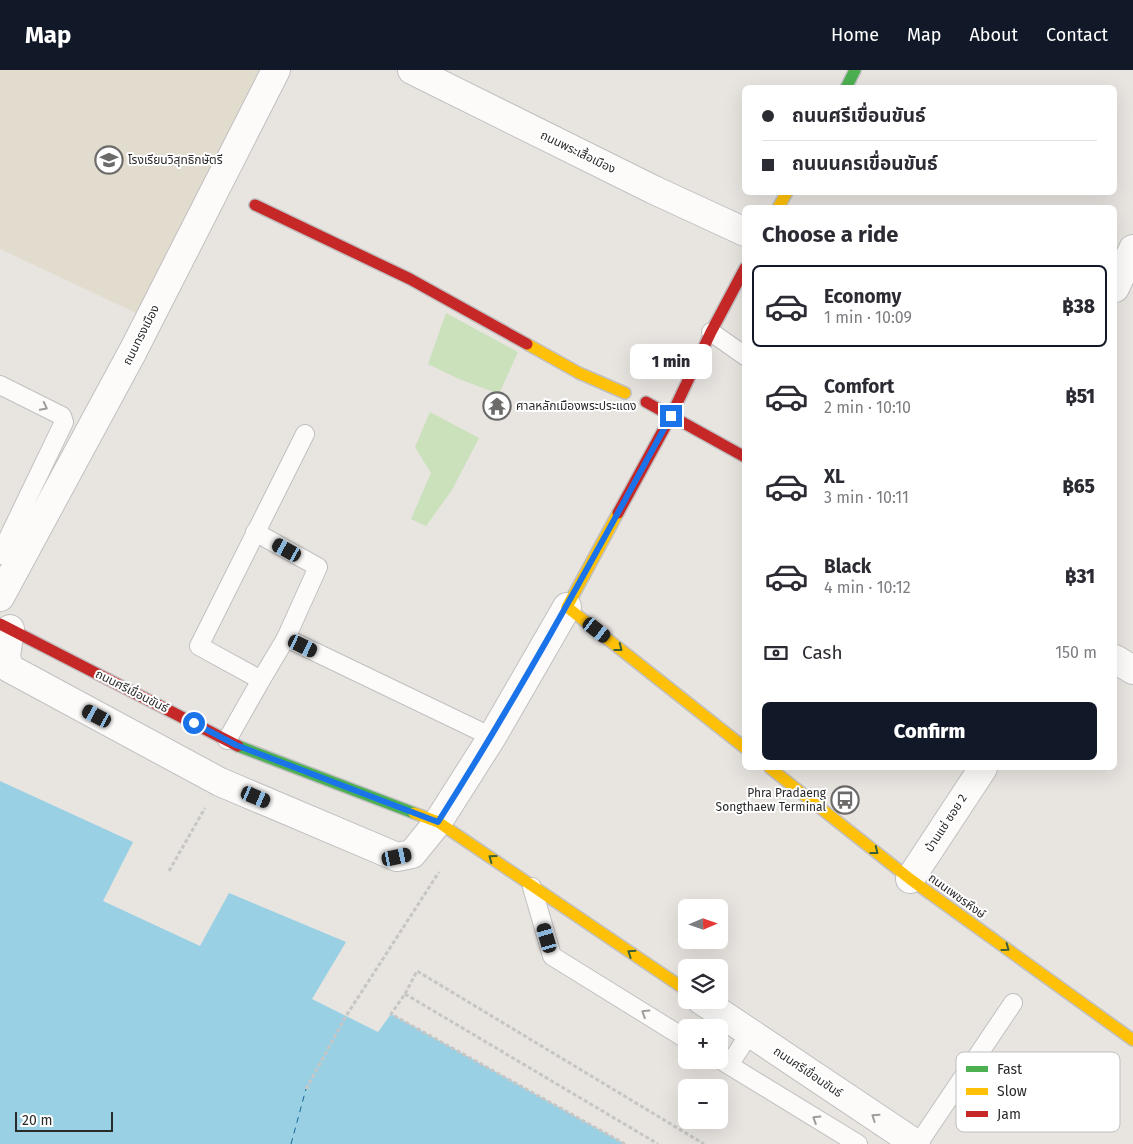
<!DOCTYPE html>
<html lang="en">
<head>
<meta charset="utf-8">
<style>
	:root { --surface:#fff; --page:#f7f7f7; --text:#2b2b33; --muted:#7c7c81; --line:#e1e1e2; --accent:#111827 }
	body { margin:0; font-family:"Fira Sans","Noto Sans Thai",sans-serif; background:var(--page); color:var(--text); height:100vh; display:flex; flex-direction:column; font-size:19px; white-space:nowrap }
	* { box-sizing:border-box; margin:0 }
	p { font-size:16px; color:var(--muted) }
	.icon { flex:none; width:28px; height:28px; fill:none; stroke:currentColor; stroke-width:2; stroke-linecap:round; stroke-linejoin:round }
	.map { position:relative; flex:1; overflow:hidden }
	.side { position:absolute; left:742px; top:135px; width:375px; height:565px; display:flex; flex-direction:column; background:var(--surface); border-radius:8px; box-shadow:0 5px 20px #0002 }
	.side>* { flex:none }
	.top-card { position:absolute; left:742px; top:15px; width:375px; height:110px; border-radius:8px; box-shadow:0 5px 20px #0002; display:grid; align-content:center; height:110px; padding:0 20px; background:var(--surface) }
	.needle { width:32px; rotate:88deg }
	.tools { position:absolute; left:678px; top:829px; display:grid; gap:10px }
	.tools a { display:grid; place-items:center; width:50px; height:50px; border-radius:8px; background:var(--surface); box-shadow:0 5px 20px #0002; font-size:25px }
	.scale { position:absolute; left:15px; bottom:12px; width:98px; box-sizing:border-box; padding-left:5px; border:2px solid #2a2a2a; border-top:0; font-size:14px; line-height:18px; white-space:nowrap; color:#2a2a2a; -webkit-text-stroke:4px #fff; paint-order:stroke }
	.end { position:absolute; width:22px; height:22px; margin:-11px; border:6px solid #1a73e8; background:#fff; box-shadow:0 0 0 2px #fff }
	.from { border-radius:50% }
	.bubble { position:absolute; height:35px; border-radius:8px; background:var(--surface); box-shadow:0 5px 20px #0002; font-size:16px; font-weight:800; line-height:35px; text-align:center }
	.car { position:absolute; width:15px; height:30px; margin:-15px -8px; border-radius:6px; box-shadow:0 0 4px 1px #0007; background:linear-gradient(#222 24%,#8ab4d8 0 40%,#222 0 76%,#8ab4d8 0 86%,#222 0) }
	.top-card b { display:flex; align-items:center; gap:18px; height:48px; font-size:19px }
	.top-card b+b { border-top:1px solid var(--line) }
	.top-card i { width:12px; height:12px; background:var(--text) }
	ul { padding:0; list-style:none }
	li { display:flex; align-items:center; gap:15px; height:82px; margin:0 10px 8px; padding:0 10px; border:2px solid transparent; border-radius:8px }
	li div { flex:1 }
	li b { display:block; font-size:19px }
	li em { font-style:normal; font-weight:800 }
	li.active { border-color:var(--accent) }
	li>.icon { width:45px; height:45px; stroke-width:1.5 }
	h2 { padding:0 20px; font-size:22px; line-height:60px }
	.pay { display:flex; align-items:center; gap:12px; height:55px; padding:0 20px; font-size:19px }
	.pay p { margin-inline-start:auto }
	.primary-button { display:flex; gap:10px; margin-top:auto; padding:10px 20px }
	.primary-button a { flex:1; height:58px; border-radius:8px; background:var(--accent); color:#fff; font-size:20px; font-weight:800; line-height:58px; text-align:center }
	header { display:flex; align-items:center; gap:30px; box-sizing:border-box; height:70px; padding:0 25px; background:var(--accent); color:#fff }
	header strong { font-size:24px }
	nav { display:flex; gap:28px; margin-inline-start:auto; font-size:18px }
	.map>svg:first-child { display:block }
	.education { fill:#e2dccf }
	.green { fill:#cae1bb }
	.water { fill:#99d0e4 }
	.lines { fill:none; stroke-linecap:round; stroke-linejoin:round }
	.ferry { stroke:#166692; stroke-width:1; stroke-dasharray:6 5; stroke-linecap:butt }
	.lane-casing { stroke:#c1c0c1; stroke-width:20 }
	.street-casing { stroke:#c1c0c1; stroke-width:30 }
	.fast-casing { stroke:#c1c0c1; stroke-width:14 }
	.slow-casing { stroke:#c1c0c1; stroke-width:14 }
	.jam-casing { stroke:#c1c0c1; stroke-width:14 }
	.path { stroke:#c6c6c5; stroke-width:3; stroke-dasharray:4 2.5; stroke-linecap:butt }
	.lane { stroke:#fcfbfa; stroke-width:18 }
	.street { stroke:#fcfbfa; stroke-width:28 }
	.fast { stroke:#4caf50; stroke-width:11 }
	.slow { stroke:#ffc107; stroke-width:11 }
	.jam { stroke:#c62828; stroke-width:11 }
	.oneway { stroke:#9e9d9c }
	.oneway2 { stroke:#385f39 }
	.route { stroke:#1a73e8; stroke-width:6 }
	.labels { text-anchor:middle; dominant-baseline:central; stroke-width:4; stroke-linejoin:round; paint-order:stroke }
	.street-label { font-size:12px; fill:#2a2a2a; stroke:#fff }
	.poi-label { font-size:12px; fill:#2a2a2a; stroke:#fff; text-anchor:start }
	.key { fill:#fff; stroke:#bfbfbf; stroke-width:1 }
	.key-label { font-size:14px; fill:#2a2a2a }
</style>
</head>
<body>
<header>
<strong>Map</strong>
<nav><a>Home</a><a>Map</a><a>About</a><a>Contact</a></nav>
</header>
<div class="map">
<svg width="1133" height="1074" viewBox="0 0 1133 1074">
	<rect width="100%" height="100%" fill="#e8e4e0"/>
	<path class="education" d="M0,0H266L136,243L0,179Z"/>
	<g class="green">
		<path d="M446,243L518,282L499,324L459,309L428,294Z"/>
		<path d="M430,342L479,368L452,420L426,456L411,449L431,403L415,377Z"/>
	</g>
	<path class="water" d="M0,711L133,772L103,831L200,876L229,823L346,872L312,929L378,962L391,944L625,1074H0Z"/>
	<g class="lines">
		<path class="ferry" d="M291,1074L306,1019"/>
		<g class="lane-casing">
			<g id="lane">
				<path d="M711,262L745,286"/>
				<path d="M0,315L62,346L64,352L0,485"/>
				<path d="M255,462L318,497L286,568L492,667"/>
				<path d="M261,610L286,568"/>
				<path d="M227,670L261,610L199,576L305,364"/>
				<path d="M532,817L552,886L686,969"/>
				<path d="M719,989L858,1074"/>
				<path d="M729,995L750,963"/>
				<path d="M918,1074L1013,933"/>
			</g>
		</g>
		<g class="street-casing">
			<g id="street">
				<path d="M412,0L654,120L745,162"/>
				<path d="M1115,218L1133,179"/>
				<path d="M0,527L133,281L276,0"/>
				<path d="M10,559L6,586L9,598L220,712L397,787L412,784L438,752L492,667L567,537"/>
				<path d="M1115,589L1133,600"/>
				<path d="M910,809L983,698"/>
				<path d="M701,930L916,1074"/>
			</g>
		</g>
		<g class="fast-casing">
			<g id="fast">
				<path d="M846,18L855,0"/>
				<path d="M238,676L414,743"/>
			</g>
		</g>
		<g class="slow-casing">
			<g id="slow">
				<path d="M778,138L787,122"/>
				<path d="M527,274L579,303L625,323"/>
				<path d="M618,443L567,537L745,678"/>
				<path d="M770,698L910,809L1133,970"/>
				<path d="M414,743L438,752L686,920"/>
			</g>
		</g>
		<g class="jam-casing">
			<g id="jam">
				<path d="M255,135L410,209L527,274"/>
				<path d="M646,332L745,387"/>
				<path d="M618,443L671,346L711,262L745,198"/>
				<path d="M0,554L238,676"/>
			</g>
		</g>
		<g class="path">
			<path d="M169,801L205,738"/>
			<path d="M405,924L658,1074"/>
			<path d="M306,1019L346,946L439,802"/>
			<path d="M625,1074L391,944L405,924L417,901L704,1074"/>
		</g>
		<use href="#lane" class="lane"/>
		<use href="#street" class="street"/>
		<use href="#fast" class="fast"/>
		<use href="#slow" class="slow"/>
		<use href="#jam" class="jam"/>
	</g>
	<defs><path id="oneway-chevron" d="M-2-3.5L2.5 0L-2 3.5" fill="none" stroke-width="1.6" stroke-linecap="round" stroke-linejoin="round" transform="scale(1.25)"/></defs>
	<g class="oneway">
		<use href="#oneway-chevron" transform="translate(44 337) rotate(27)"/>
		<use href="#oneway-chevron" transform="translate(645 943) rotate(-148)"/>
		<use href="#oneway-chevron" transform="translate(875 1047) rotate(-146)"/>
		<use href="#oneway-chevron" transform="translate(816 1049) rotate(-148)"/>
	</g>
	<g class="oneway2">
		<use href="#oneway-chevron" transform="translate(619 578) rotate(38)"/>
		<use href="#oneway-chevron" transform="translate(875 781) rotate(38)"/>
		<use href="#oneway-chevron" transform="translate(492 788) rotate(-144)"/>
		<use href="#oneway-chevron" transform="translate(1006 878) rotate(36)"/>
		<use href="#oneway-chevron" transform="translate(631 883) rotate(-146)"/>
	</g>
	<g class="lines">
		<path class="route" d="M194,653L236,675L438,752C522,620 596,483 671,346"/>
	</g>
	<defs>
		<g id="school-ring" transform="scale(1.4375)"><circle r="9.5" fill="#fff" stroke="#6c6b6a" stroke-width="1.5"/><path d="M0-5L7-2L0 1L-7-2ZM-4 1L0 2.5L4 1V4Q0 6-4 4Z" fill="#6c6b6a"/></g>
		<g id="temple-ring" transform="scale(1.4375)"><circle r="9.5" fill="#fff" stroke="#6c6b6a" stroke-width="1.5"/><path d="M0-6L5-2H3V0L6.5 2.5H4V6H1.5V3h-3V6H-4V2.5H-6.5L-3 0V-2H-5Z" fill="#6c6b6a"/></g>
		<g id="bus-ring" transform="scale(1.4375)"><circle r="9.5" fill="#fff" stroke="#6c6b6a" stroke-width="1.5"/><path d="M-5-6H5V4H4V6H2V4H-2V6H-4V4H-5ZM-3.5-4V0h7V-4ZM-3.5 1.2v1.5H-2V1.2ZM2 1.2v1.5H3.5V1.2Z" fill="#6c6b6a"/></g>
	</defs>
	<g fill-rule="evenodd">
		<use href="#school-ring" x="109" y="90"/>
		<use href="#temple-ring" x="497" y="336"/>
		<use href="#bus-ring" x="845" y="730"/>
	</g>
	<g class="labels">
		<g class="street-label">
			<text transform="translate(578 82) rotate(26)">ถนนพระเสื้อเมือง</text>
			<text transform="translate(141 265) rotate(-63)">ถนนทรงเมือง</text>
			<text transform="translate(132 621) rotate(27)">ถนนศรีเขื่อนขันธ์</text>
			<text transform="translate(946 753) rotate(-57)">บ้านแซ่ ซอย 2</text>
			<text transform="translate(957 826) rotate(36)">ถนนเพชรหึงษ์</text>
			<text transform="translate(808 1002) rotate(34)">ถนนศรีเขื่อนขันธ์</text>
		</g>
		<g class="poi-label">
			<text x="128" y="90">โรงเรียนวิสุทธิกษัตรี</text>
			<text x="516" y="336">ศาลหลักเมืองพระประแดง</text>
			<text x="826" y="723" text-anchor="end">Phra Pradaeng<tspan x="826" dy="14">Songthaew Terminal</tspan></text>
		</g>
	</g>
	<rect x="956" y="982" width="164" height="80" rx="8" class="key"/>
	<rect x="966" y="996" width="22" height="6" fill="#4caf50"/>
	<rect x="966" y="1018" width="22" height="7" fill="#ffc107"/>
	<rect x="966" y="1041" width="22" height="6" fill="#c62828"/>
	<g class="key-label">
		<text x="997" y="1004">Fast</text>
		<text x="997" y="1026">Slow</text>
		<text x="997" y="1049">Jam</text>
	</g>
</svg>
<div class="tools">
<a><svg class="needle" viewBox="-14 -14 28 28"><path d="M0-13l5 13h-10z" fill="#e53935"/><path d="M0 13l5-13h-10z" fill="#7c7c81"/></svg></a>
<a><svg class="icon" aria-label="layers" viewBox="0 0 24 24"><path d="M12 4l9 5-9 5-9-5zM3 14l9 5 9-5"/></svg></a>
<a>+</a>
<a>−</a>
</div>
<div class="scale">20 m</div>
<i class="end from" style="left:194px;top:653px"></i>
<i class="end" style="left:671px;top:346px"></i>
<div class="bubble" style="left:630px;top:274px;width:82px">1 min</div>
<i class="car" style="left:287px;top:480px;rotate:299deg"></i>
<i class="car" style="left:597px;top:560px;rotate:128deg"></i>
<i class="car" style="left:303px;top:576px;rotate:116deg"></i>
<i class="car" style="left:97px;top:646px;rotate:298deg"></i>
<i class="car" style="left:256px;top:727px;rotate:113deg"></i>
<i class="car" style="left:397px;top:787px;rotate:78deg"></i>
<i class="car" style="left:547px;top:868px;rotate:344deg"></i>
<div class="top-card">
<b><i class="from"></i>ถนนศรีเขื่อนขันธ์</b>
<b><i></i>ถนนนครเขื่อนขันธ์</b>
</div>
<section class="side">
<h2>Choose a ride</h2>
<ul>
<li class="active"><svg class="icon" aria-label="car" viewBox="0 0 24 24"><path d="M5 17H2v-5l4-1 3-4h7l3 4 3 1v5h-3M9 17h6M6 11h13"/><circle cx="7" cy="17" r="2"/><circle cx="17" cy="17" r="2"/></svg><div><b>Economy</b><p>1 min · 10:09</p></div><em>฿38</em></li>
<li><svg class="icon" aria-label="car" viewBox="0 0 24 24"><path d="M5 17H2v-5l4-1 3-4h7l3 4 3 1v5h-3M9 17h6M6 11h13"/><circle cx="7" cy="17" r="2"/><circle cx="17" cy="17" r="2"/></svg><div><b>Comfort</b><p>2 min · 10:10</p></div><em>฿51</em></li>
<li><svg class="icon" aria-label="car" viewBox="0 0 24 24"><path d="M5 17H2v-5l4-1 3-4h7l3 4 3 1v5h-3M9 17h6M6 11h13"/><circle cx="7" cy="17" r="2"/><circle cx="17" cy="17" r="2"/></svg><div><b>XL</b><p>3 min · 10:11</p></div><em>฿65</em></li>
<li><svg class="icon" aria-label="car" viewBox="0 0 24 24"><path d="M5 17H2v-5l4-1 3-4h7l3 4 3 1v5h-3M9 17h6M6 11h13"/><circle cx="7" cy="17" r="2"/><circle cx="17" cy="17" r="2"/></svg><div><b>Black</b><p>4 min · 10:12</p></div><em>฿31</em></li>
</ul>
<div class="pay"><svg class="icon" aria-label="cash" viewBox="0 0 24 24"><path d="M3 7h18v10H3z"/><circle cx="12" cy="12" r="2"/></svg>Cash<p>150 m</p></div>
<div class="primary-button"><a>Confirm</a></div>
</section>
</div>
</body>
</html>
